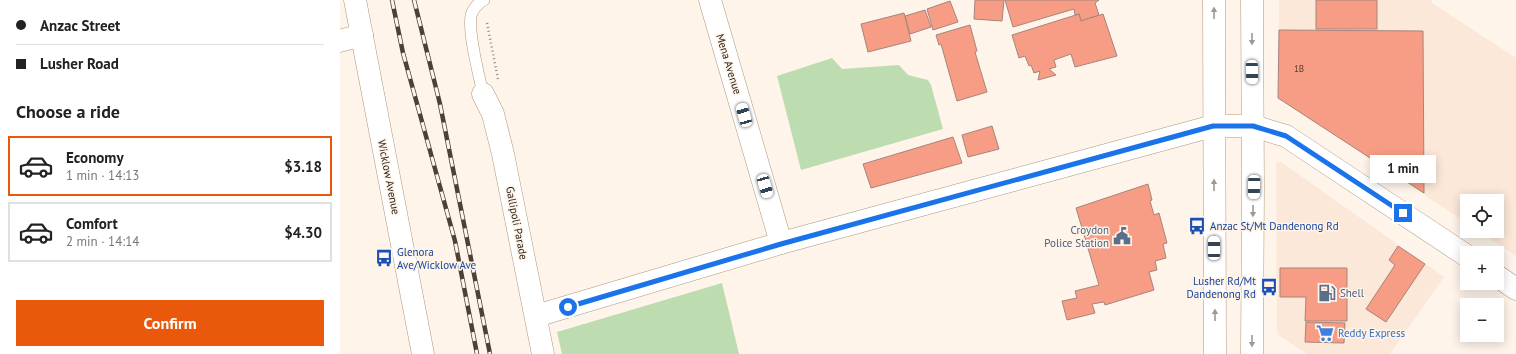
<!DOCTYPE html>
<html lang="en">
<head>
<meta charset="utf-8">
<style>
	:root { --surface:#fff; --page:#f2f2f2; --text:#222; --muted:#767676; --line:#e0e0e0; --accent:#ea580c }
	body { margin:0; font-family:"PT Sans",sans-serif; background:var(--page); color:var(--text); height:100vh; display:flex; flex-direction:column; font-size:15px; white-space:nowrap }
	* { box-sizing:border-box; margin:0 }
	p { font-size:13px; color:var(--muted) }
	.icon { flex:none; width:22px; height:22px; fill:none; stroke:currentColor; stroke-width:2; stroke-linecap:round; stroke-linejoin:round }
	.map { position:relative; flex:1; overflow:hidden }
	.sheet { display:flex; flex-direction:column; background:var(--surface); width:340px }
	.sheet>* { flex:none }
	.top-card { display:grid; align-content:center; height:88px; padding:0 16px; background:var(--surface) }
	.buttons { position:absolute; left:1120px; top:194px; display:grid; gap:8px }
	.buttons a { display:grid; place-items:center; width:44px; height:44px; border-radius:0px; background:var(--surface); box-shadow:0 2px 10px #0003; font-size:20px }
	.end { position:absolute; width:18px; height:18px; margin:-9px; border:5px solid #1a73e8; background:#fff; box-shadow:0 0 0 2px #fff }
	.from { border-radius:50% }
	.bubble { position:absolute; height:28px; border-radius:0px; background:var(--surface); box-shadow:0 2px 10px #0003; font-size:13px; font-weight:700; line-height:28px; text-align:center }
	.car { position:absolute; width:12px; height:24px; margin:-12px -6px; border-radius:5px; box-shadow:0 0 3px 1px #0007; background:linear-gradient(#fff 24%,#345 0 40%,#fff 0 76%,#345 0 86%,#fff 0) }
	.top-card b { display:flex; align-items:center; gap:14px; height:38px; font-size:15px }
	.top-card b+b { border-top:1px solid var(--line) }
	.top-card i { width:10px; height:10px; background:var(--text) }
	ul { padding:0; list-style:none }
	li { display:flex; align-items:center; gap:12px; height:60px; margin:0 8px 6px; padding:0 8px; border:2px solid var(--line); border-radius:0px }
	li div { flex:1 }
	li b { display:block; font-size:15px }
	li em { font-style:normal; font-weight:700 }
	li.on { border-color:var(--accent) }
	li>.icon { width:36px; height:36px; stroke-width:1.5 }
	h2 { padding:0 16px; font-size:18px; line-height:48px }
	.action { display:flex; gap:8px; margin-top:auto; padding:8px 16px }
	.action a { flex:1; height:46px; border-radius:0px; background:var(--accent); color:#fff; font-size:16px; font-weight:700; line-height:46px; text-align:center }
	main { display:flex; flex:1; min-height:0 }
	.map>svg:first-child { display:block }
	.commercial { fill:#fbe8d8 }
	.green { fill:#bdddb0 }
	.building { fill:#f89d85; stroke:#a7847b }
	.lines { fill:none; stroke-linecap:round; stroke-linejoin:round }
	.lane-casing { stroke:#ae977e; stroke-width:12 }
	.street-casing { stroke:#ae977e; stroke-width:23 }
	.primary-casing { stroke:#ae977e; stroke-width:23 }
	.path { stroke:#948a80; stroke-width:2.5; stroke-dasharray:1 3; stroke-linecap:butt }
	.lane { stroke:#fff; stroke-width:11 }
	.street { stroke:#fff; stroke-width:22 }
	.primary { stroke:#fff; stroke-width:22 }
	.rail-casing { stroke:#4a4137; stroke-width:4.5 }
	.rail { stroke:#fef4ea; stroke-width:3; stroke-dasharray:9; stroke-linecap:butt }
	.oneway { fill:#9d9994 }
	.route { stroke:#1a73e8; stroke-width:5 }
	.labels { text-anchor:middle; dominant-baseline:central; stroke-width:3; stroke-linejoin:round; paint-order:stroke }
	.number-label { font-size:9px; fill:#5a3c2f }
	.street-label { font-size:11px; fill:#251c12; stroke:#fef4ea }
	.transit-label { font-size:11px; fill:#164399; stroke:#fef4ea; text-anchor:start }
	.service-label { font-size:11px; fill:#4e5e75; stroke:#fef4ea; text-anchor:end }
	.shop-label { font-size:11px; fill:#366cbe; stroke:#fef4ea; text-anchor:start }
</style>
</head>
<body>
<main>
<section class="sheet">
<div class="top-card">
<b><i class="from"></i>Anzac Street</b>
<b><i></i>Lusher Road</b>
</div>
<h2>Choose a ride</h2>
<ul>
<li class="on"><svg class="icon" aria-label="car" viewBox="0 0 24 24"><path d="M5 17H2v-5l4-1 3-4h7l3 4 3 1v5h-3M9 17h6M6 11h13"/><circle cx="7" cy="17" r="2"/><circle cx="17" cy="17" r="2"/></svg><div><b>Economy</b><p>1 min · 14:13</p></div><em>$3.18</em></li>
<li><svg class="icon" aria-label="car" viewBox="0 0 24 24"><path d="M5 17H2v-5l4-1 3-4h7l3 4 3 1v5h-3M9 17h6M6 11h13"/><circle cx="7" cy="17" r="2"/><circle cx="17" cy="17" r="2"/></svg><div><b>Comfort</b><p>2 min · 14:14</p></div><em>$4.30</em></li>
</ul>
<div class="action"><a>Confirm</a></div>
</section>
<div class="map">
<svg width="1176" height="354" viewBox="0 0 1176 354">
	<rect width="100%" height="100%" fill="#fef4ea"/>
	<g class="commercial">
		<path d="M939,0H1092V3L1176,58V256L1139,231H1157V201H1127V223L938,98Z"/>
		<path d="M941,162L1104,277L1050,354H967L937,334L936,163Z"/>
	</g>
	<g class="green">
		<path d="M492,58L502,69L559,65L568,75L588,80L591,85L603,129L461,170L437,76Z"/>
		<path d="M382,283L399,354H222L217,332Z"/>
	</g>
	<g class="building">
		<path d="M635,0H664L662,21L634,19Z"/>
		<path d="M665,0H759L755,3L759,15L741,21L739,14L735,15L734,9L673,27Z"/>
		<rect x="976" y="0" width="61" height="29"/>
		<path d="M610,1L618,22L593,30L587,9Z"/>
		<path d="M585,10L591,27L570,34L565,16Z"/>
		<path d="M564,13L571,41L528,52L521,24Z"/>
		<path d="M739,14L741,21L763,14L777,56L735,67L731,54L714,60L716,67L709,69L716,75L698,80L700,71L694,73L691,65L689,66L685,56L679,58L672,35Z"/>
		<path d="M630,25L637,51L635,52L647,92L617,101L601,44L599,45L596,35Z"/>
		<path d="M939,30L1083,31L1084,193L938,98Z"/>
		<path d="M652,126L659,149L628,157L622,135Z"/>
		<path d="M613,137L622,163L531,188L523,164Z"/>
		<path d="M808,184L812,200L810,201L814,215L819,213L827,243L823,244L826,258L815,261L817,270L809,272L814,290L765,305L764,302L752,304L755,313L727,320L722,301L737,298L735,291L759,285L736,208Z"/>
		<path d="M1058,246L1085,264L1046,322L1026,309L1055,265L1049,260Z"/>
		<path d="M940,268H1007V321H965L966,297H940Z"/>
		<path d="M966,322L1005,323L1004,343L965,342Z"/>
	</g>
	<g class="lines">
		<g class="lane-casing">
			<path id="lane" d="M143,94C139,75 128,34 131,16C132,10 138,3 144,0"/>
		</g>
		<g class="street-casing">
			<g id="street">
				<path d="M370,0L441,243"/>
				<path d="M0,41L22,35"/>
				<path d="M143,94L153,114L163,154L203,354"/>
				<path d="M1157,276L1176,289"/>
				<path d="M196,316L441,243L873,126H913L946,136L1127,256"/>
			</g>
		</g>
		<g class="primary-casing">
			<g id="primary">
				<path d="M15,0L83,354"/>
				<path d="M874,0L875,354"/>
				<path d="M912,0L913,187L912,354"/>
			</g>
		</g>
		<path class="path" d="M147,23L158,79"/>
		<use href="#lane" class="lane"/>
		<use href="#street" class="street"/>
		<use href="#primary" class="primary"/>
		<g class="rail-casing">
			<g id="rail">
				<path d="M52,0L63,53L115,241L137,354"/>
				<path d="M74,0L100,104L150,354"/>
			</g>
		</g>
		<use href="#rail" class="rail"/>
	</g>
	<defs><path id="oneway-solid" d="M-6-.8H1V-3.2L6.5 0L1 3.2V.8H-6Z"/></defs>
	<g class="oneway">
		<use href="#oneway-solid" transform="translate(874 13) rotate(-90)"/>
		<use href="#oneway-solid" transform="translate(912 39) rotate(90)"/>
		<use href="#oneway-solid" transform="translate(874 185) rotate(-90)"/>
		<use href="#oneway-solid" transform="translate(913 211) rotate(90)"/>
		<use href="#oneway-solid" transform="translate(875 315) rotate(-90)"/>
		<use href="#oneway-solid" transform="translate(912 341) rotate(90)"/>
	</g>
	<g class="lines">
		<path class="route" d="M228,307L441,244L873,126H913L946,136L1063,213"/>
	</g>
	<defs>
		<g id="bus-bare" transform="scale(1.38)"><path d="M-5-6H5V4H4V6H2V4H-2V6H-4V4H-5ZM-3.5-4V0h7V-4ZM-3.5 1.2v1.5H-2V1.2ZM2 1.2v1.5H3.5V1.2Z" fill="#1a4fb4" stroke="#fef4ea" stroke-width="2.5" paint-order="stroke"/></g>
		<g id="civic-bare" transform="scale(1.38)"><path d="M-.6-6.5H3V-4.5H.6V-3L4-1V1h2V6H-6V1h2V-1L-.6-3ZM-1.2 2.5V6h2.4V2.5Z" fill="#5c6f8a" stroke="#fef4ea" stroke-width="2.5" paint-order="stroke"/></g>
		<g id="fuel-bare" transform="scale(1.38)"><path d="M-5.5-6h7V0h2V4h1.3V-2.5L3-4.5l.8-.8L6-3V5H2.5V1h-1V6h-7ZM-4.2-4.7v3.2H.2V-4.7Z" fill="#5c6f8a" stroke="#fef4ea" stroke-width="2.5" paint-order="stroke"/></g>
		<g id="supermarket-bare" transform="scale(1.38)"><path d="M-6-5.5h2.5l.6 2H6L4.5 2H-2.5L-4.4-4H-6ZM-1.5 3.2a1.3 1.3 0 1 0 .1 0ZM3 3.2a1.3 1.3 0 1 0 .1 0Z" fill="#3f7fe0" stroke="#fef4ea" stroke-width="2.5" paint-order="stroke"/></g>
	</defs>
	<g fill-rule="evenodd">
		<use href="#bus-bare" x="857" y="226"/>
		<use href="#civic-bare" x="782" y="236"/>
		<use href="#bus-bare" x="44" y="258"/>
		<use href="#bus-bare" x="929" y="287"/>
		<use href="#fuel-bare" x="987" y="293"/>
		<use href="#supermarket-bare" x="985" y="333"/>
	</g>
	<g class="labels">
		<g class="number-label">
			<text x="959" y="68">1B</text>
		</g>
		<g class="street-label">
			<text transform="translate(389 64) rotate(73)">Mena Avenue</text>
			<text transform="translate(49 177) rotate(79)">Wicklow Avenue</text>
			<text transform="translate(177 223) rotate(79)">Gallipoli Parade</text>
		</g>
		<g class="transit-label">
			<text x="870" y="226">Anzac St/Mt Dandenong Rd</text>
			<text x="57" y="252">Glenora<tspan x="57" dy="13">Ave/Wicklow Ave</tspan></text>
			<text x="916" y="281" text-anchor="end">Lusher Rd/Mt<tspan x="916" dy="13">Dandenong Rd</tspan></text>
		</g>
		<g class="service-label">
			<text x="769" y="230">Croydon<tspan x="769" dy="13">Police Station</tspan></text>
			<text x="1000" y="293" text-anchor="start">Shell</text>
		</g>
		<g class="shop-label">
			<text x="998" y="333">Reddy Express</text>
		</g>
	</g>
</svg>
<div class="buttons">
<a><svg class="icon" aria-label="locate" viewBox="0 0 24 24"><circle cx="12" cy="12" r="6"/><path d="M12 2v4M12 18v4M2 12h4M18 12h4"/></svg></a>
<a>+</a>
<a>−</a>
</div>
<i class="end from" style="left:228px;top:307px"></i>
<i class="end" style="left:1063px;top:213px"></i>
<div class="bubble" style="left:1030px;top:155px;width:66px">1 min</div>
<i class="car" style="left:912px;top:72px;rotate:179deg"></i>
<i class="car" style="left:404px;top:115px;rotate:344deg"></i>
<i class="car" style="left:425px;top:186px;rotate:164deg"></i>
<i class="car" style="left:914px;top:187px;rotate:181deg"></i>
<i class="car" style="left:874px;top:248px;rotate:0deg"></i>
</div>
</main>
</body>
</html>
